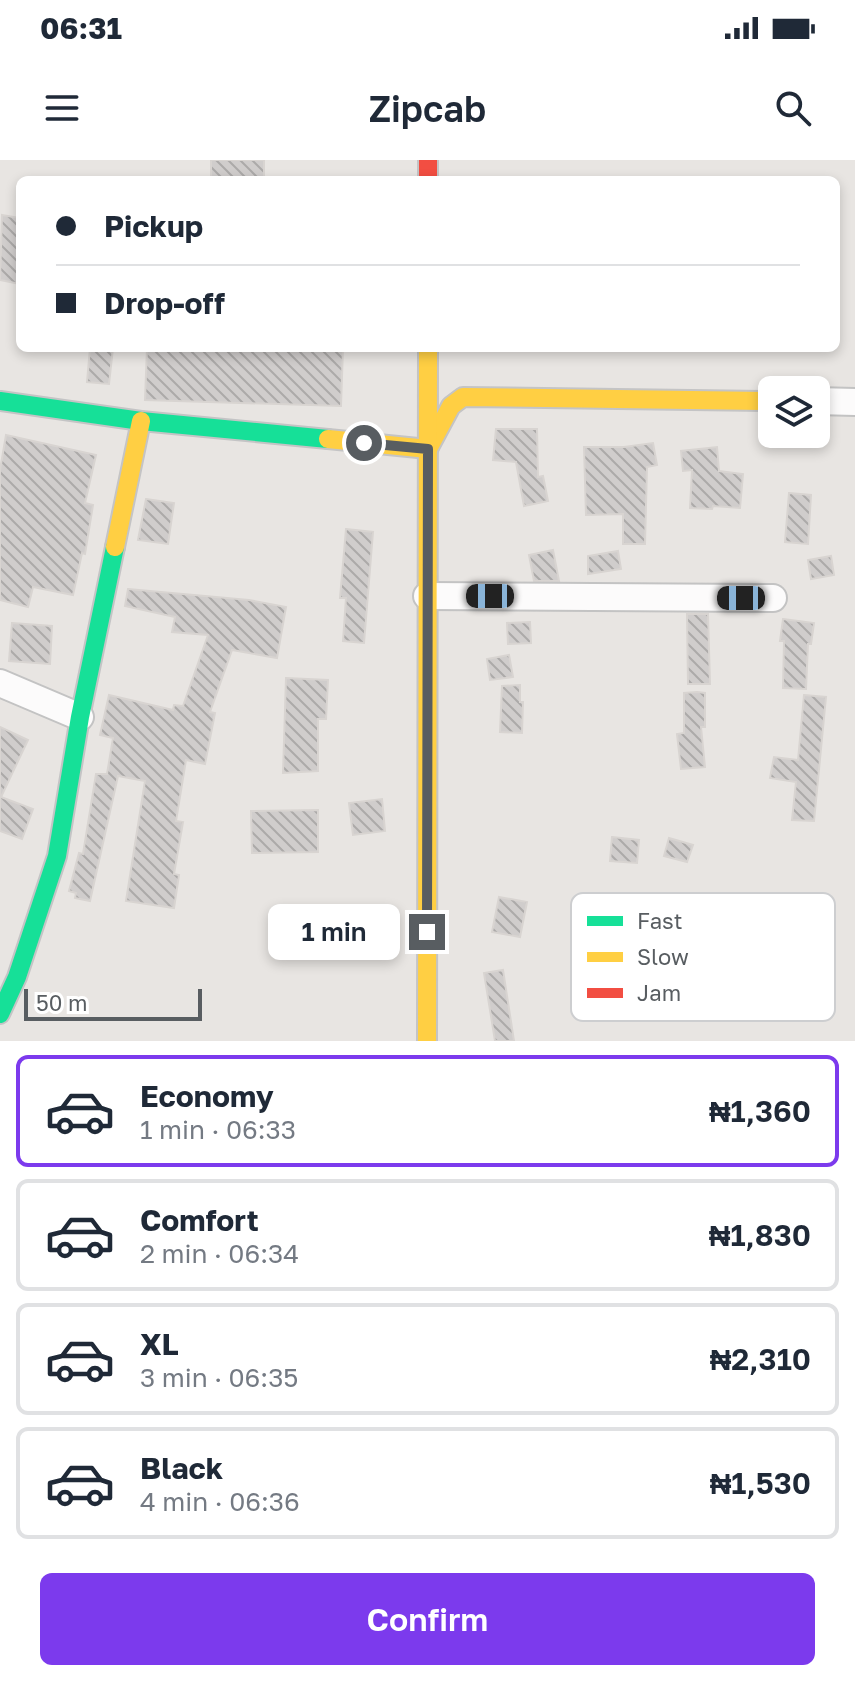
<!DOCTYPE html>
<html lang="en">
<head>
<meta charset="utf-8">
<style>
	:root { --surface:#fff; --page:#f2f2f3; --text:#1f2937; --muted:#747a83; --line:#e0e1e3; --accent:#7c3aed }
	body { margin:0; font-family:"Golos Text",sans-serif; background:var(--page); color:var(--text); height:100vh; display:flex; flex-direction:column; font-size:30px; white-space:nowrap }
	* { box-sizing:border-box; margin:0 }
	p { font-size:26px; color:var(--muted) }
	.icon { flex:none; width:44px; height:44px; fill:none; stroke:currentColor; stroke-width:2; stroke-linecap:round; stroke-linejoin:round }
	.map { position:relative; height:881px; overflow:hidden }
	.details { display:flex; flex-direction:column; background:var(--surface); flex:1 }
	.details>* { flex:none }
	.banner { position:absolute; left:16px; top:16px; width:824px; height:176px; border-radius:12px; box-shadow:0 4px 12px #0003; display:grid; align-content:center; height:176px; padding:0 40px; background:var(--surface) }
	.buttons { position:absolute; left:758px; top:216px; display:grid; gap:16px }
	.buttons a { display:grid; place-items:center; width:72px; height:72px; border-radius:12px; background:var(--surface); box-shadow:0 4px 12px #0003; font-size:40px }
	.scale { position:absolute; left:24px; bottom:20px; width:178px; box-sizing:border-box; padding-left:8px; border:4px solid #585d61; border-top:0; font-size:22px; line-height:28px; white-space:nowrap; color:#585d61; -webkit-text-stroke:6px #fff; paint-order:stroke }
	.end { position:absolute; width:36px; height:36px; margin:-18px; border:10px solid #585d61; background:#fff; box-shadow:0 0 0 4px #fff }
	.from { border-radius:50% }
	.bubble { position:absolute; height:56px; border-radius:12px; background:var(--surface); box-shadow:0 4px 12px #0003; font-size:26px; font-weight:600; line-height:56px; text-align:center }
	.car { position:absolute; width:24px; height:48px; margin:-24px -12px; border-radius:10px; box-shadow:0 0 6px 2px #0007; background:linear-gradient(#222 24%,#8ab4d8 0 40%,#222 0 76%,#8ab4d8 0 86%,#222 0) }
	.banner b { display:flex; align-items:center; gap:28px; height:76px; font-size:30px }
	.banner b+b { border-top:2px solid var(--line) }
	.banner i { width:20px; height:20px; background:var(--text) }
	ul { padding:14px 0 0; list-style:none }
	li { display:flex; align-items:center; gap:24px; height:112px; margin:0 16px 12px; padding:0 24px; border:4px solid var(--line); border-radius:12px }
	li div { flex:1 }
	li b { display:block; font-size:30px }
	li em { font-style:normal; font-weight:600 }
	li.selected { border-color:var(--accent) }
	li>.icon { width:72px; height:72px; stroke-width:1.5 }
	.cta { display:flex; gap:16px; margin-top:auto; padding:16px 40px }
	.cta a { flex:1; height:92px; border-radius:12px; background:var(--accent); color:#fff; font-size:32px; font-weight:600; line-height:92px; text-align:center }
	.status { display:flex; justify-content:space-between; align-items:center; height:56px; padding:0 40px; background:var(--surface); direction:ltr }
	.status svg { height:22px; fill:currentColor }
	header { display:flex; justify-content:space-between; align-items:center; height:104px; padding:0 40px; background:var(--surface); font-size:36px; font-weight:600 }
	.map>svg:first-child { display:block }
	.building { fill:url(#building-back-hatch); stroke:#d8d4d1; stroke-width:2 }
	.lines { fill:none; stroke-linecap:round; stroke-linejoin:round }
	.street-casing { stroke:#c3c3c3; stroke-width:30 }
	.fast-casing { stroke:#c4c4c5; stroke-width:22 }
	.slow-casing { stroke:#c4c4c5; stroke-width:22 }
	.jam-casing { stroke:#c4c4c5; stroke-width:22 }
	.street { stroke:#fcfbfb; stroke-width:26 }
	.fast { stroke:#16e098; stroke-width:18 }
	.slow { stroke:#ffcf43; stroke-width:18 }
	.jam { stroke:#f24e42; stroke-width:18 }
	.route { stroke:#585d61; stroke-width:10 }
	.key { fill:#fff; stroke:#cdced0; stroke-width:2 }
	.key-label { font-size:22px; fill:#585d61 }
</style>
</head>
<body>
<div class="status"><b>06:31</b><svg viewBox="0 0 49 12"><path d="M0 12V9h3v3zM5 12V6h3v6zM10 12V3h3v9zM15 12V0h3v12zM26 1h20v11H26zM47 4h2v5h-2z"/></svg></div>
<header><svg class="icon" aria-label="menu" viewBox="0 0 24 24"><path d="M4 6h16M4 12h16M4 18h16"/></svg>Zipcab<svg class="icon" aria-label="search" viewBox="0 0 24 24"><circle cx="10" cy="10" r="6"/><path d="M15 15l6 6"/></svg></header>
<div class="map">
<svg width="855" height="881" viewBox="0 0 855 881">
	<defs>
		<pattern id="building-back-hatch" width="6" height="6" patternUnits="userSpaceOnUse" patternTransform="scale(2)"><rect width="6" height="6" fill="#d0cdcc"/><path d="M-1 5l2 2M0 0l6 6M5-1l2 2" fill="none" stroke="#acaaa9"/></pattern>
	</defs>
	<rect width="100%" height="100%" fill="#e8e5e2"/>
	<g class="building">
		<rect x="211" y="0" width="53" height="20"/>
		<path d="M2,55L20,58V124L0,120Z"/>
		<path d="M90,188H113L109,224L87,222Z"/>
		<path d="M147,188H343L341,246L145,240Z"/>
		<path d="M496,269H537L538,317L543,316L548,341L524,346L516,302L493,300Z"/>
		<path d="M6,275L96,295L85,343L93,345L85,394L82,393L73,435L33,427L28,447L0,440V310Z"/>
		<path d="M653,283L657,305L647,307L645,384H623V354L586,355L584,287H624Z"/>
		<path d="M717,287L719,311L743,314L740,348L713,346L712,349L690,348L692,310L683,311L681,291Z"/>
		<path d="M789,333L811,335L808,384L785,382Z"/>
		<path d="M146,339L174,343L168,384L138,380Z"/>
		<path d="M346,369L373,372L364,483L343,481L346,438H340Z"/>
		<path d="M553,390L559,421H534L529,395Z"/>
		<path d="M618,391L621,409L588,414V396Z"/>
		<path d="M831,396L834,415L811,419L808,400Z"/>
		<path d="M128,429L249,440L286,447L277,498L232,490L210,552L215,553L205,604L186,600L176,661L183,662L174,714L179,715L174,748L126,741L145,621L118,616L90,741L75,738L76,733L69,731L79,693L83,694L96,614H107L113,578L100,575L109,535L173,550L174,545L183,546L208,475L172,472L175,457L125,446Z"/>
		<path d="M687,454H708L710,524H688Z"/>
		<path d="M783,459L814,463L811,484H808L806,529L783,528L784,481H780Z"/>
		<path d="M530,462L531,483L508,484L507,463Z"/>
		<path d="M12,463L52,466L50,504L9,501Z"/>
		<path d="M509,495L513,517L490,520L487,499Z"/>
		<path d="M286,518L328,520L326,559H318V611L283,613Z"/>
		<path d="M520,525V542H523L522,573L500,572L502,526Z"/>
		<path d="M697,532L705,533V567H701L705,607L681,609L677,574L684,573V533Z"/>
		<path d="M804,535L826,537L814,661L792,660L796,622L770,618L774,597L798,600Z"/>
		<path d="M0,567L28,580L1,637L33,649L22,679L0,671Z"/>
		<path d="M382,639L385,671L353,675L349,643Z"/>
		<path d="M318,650V692L252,693L251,651Z"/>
		<path d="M612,677L639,680L637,703L610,701Z"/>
		<path d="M669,678L693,685L687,702L664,696Z"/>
		<path d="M499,737L527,742L520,777L492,772Z"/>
		<path d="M503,810L514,881H495L484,813Z"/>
	</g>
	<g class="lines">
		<g class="street-casing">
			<g id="street">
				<path d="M816,241L855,242"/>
				<path d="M427,436L773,438"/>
				<path d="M0,523L80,557"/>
			</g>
		</g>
		<g class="fast-casing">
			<g id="fast">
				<path d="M0,241L141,261L328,279"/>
				<path d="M0,854L17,817L57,696L80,557L115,387"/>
			</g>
		</g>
		<g class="slow-casing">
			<g id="slow">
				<path d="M328,279L428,289L451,246L463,237L772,241"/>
				<path d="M115,387L141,261"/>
				<path d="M427,881L428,188"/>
			</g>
		</g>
		<g class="jam-casing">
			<path id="jam" d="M428,0V20"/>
		</g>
		<use href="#street" class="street"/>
		<use href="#fast" class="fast"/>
		<use href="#slow" class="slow"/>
		<use href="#jam" class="jam"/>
	</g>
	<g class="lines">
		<path class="route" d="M364,283L428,289L427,772"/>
	</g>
	<rect x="571" y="733" width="264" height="128" rx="12" class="key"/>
	<rect x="587" y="756" width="36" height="10" fill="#16e098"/>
	<rect x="587" y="792" width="36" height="10" fill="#ffcf43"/>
	<rect x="587" y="828" width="36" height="10" fill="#f24e42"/>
	<g class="key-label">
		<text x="637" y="769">Fast</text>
		<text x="637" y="805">Slow</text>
		<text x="637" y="841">Jam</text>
	</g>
</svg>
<div class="buttons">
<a><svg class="icon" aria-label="layers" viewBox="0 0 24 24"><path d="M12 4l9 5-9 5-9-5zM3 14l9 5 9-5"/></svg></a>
</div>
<div class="scale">50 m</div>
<i class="end from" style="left:364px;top:283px"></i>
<i class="end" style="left:427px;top:772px"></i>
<div class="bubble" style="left:268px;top:744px;width:132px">1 min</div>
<i class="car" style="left:490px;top:436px;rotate:270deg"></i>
<i class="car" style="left:741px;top:438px;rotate:270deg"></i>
<div class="banner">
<b><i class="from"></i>Pickup</b>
<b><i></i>Drop-off</b>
</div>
</div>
<section class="details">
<ul>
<li class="selected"><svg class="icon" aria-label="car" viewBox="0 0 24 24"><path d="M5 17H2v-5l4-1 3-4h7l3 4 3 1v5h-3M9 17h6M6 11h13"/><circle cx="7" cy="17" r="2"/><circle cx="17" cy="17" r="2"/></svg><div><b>Economy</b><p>1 min · 06:33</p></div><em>₦1,360</em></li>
<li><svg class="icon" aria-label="car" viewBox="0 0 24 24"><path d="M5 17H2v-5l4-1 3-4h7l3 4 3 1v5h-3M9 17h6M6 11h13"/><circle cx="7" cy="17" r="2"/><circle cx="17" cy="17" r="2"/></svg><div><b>Comfort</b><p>2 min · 06:34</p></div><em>₦1,830</em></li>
<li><svg class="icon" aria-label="car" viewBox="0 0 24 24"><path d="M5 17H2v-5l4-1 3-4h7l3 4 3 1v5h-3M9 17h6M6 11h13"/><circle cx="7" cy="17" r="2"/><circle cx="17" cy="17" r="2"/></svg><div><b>XL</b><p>3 min · 06:35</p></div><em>₦2,310</em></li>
<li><svg class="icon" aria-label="car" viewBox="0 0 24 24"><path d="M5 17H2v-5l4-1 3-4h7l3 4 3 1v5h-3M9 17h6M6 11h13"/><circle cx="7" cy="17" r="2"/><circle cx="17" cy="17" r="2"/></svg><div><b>Black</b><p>4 min · 06:36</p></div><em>₦1,530</em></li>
</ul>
<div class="cta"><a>Confirm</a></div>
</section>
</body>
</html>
